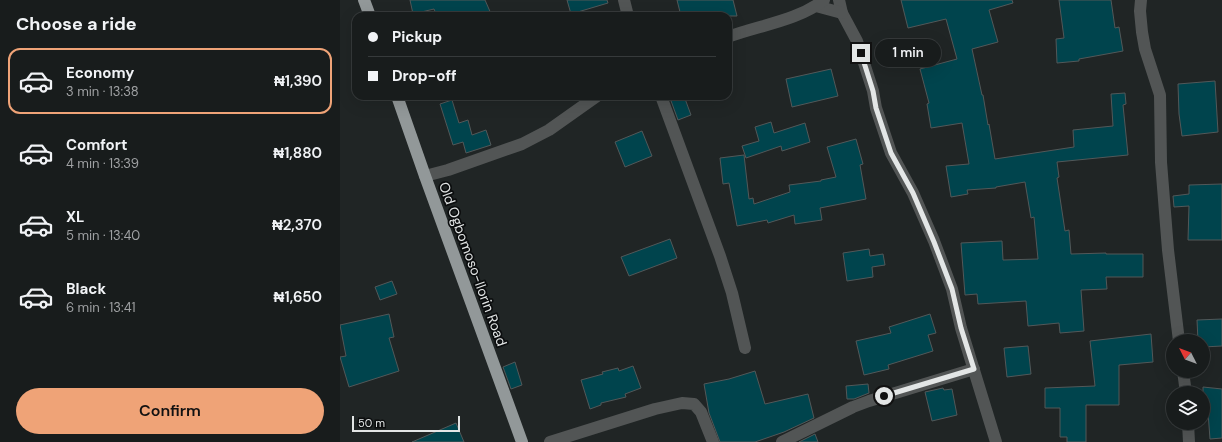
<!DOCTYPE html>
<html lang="en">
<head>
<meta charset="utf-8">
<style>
	:root { --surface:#181c1c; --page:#252929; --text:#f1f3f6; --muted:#9fa1a3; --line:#363a3b; --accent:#efa377 }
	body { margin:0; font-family:"DM Sans",sans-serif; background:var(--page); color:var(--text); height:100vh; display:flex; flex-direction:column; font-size:15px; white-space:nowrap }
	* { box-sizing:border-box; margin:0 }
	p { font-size:13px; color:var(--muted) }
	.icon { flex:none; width:22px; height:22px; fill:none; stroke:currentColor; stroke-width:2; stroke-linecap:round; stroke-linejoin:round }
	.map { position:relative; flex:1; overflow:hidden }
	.drawer { display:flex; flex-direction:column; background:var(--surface); width:340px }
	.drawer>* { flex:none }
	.hud { position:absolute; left:12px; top:12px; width:380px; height:88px; border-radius:12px; box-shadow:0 4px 16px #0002,0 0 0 1px var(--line); display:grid; align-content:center; height:88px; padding:0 16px; background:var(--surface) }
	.needle { width:26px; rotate:312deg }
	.fabs { position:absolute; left:826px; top:334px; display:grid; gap:8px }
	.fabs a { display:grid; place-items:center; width:44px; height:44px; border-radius:50%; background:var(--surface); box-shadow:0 4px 16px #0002,0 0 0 1px var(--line); font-size:20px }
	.scale { position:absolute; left:12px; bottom:10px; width:108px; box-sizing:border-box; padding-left:4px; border:2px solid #e3e6e6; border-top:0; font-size:11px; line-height:14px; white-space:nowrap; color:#e3e6e6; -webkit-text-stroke:3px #0b0d0e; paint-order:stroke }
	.end { position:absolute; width:18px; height:18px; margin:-9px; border:5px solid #e3e6e6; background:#111; box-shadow:0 0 0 2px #111 }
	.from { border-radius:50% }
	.bubble { position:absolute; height:28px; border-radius:14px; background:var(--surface); box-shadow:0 4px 16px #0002,0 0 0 1px var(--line); font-size:13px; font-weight:600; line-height:28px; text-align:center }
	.hud b { display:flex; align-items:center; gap:14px; height:38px; font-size:15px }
	.hud b+b { border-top:1px solid var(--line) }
	.hud i { width:10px; height:10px; background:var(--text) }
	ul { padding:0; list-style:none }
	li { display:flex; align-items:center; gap:12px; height:66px; margin:0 8px 6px; padding:0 8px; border:2px solid transparent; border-radius:12px }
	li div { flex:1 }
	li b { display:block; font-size:15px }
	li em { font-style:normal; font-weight:600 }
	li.active { border-color:var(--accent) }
	li>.icon { width:36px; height:36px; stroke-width:1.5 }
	h2 { padding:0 16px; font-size:18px; line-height:48px }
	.primary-button { display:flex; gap:8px; margin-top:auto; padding:8px 16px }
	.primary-button a { flex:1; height:46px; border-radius:24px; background:var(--accent); color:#111; font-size:16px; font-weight:600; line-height:46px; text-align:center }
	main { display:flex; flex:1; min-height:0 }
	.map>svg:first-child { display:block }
	.building { fill:#00444d; stroke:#525859 }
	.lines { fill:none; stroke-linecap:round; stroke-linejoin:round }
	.street { stroke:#525555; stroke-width:12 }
	.highway { stroke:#929899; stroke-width:12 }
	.route { stroke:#e3e6e6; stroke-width:5 }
	.labels { text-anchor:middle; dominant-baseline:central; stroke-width:3.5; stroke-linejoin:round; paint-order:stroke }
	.street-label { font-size:14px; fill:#e3e6e6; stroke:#0b0d0e }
</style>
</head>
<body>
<main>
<section class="drawer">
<h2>Choose a ride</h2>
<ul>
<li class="active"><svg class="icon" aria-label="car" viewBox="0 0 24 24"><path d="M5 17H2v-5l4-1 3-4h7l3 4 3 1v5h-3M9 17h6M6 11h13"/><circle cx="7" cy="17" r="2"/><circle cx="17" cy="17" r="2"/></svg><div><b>Economy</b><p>3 min · 13:38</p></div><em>₦1,390</em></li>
<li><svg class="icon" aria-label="car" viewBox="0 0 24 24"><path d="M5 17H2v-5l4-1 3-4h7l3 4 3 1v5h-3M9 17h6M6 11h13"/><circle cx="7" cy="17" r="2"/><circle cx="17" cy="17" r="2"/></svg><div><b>Comfort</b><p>4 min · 13:39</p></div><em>₦1,880</em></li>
<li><svg class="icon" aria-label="car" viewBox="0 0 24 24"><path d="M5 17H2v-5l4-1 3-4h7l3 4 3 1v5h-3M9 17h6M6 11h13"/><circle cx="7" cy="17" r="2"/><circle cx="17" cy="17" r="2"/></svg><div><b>XL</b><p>5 min · 13:40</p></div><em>₦2,370</em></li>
<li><svg class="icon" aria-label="car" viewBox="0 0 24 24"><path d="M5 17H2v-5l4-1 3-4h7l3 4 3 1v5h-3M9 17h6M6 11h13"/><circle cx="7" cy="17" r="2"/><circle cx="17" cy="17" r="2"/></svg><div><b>Black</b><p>6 min · 13:41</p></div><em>₦1,650</em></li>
</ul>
<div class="primary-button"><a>Confirm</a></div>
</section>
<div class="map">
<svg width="882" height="442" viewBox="0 0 882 442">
	<rect width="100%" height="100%" fill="#202525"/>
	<g class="building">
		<path d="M70,0H145L152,16H97L94,9L73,14Z"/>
		<path d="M227,0H267L268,3L231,14Z"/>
		<path d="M337,0H393L397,16H341Z"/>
		<path d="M561,0H672L673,3L649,10L658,42L632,49L642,95H643L648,125L649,124L655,159L734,147L733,130L773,126L771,94L785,93L786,104L783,105L788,155L717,162L719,177L717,178L725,231L729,230L731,254L766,253V254H803V277H766L767,289L741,290L744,331L720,333L719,323L688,326L686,301L638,304L637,294L625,295L621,243L662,241L663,260L698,259L694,217L691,218L685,182L656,187V188L627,190L628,194L611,197L606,166L629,164L622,123L591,128L587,104L589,103L580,69L617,59L606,19L568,28Z"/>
		<path d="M719,0H771L775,28L779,27L783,51L739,59V61L717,63L716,39L724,38Z"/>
		<path d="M491,69L498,96L452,107L446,79Z"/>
		<path d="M875,81L878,132L842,136L839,114L838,84Z"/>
		<path d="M334,96H344L351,115L338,120L330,98Z"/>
		<path d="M112,100L119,123L128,120L132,135L146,130L151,145L126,153L123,142L113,145L100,104Z"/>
		<path d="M431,122L434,133L465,123L470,142L442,151L441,146L406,158L402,146L419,141L415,127Z"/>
		<path d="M302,131L312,156L285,167L275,142Z"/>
		<path d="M516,139L523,164L520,165L526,199L480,208L482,220L455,224L454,215L428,223L427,220L397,226L389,183L383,184L380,158L404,155L409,199L413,198L414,204L450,192L449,185L481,181V180L496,177L487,147Z"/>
		<path d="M882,184V240H848L849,206L834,207L833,196L849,194V185Z"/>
		<path d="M330,239L337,258L289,276L281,257Z"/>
		<path d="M529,249L530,256L543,254L545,265L532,267L533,277L507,281L503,253Z"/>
		<path d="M52,281L57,294L40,300L35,287Z"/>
		<path d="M49,314L54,337L49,338L59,371L9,387L0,357L6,356L0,325Z"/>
		<path d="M590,314L596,333L588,335L593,351L548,365L549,369L524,375L516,341L551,333L549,327Z"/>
		<path d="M882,319V346L863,347V341H858L857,320Z"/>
		<path d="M811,334L813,362L779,365V405H746V442H727V437H720V408H705V388L755,386L750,341Z"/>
		<path d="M688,346L691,374L667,377L664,348Z"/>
		<path d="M175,362L182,385L171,389L163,367Z"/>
		<path d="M293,366L301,388L285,394L286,397L261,403V405L250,409L241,380L263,374L262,372L278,368L279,371Z"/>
		<path d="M415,371L425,404L468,394L474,418L444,432L415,442H380L369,413L364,384L389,379Z"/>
		<path d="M528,384L529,393L514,399H507L506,386Z"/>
		<path d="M863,387L882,389V438L870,439L868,412H863Z"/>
		<path d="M603,388L604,390L612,389L617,415L592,421L585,392Z"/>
		<path d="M116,423L124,442H72Z"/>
		<path d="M475,434L478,442H459Z"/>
	</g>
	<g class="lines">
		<g class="street">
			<path d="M284,0L288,16"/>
			<path d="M499,0L502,13L517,41L533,91L536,108L551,153L573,193L594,241L612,289L621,328L656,442"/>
			<path d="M801,0L800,11L802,32L805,49L820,95L821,162L828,250L839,341"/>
			<path d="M476,6L502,13"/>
			<path d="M388,37C420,25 457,21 484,0"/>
			<path d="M321,96L380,256L392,293L405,348"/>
			<path d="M85,176L108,170L182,144L209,130L257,96"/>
			<path d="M843,371L846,393"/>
			<path d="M848,423L849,442"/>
			<path d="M210,442L315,409L342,403L354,404L361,412L373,442"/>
			<path d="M442,442L513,407L529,401L634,369"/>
		</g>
		<g class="highway">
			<path d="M24,0L30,16"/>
			<path d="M57,96L85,176L182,442"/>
		</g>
	</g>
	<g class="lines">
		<path class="route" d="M521,53L533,91L536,108L551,153L573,193L594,242L612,289L621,328L634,369L544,396"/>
	</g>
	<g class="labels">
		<g class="street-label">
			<text transform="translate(133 264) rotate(70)">Old Ogbomoso-Ilorin Road</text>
		</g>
	</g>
</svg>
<div class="fabs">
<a><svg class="needle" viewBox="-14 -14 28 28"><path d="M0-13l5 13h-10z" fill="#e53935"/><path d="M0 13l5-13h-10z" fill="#9fa1a3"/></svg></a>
<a><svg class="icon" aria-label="layers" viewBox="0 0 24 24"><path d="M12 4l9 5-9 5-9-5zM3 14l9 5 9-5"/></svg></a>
</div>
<div class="scale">50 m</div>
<i class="end from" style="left:544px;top:396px"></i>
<i class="end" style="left:521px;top:53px"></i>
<div class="bubble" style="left:535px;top:39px;width:66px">1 min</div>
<div class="hud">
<b><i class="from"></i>Pickup</b>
<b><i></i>Drop-off</b>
</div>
</div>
</main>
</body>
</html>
